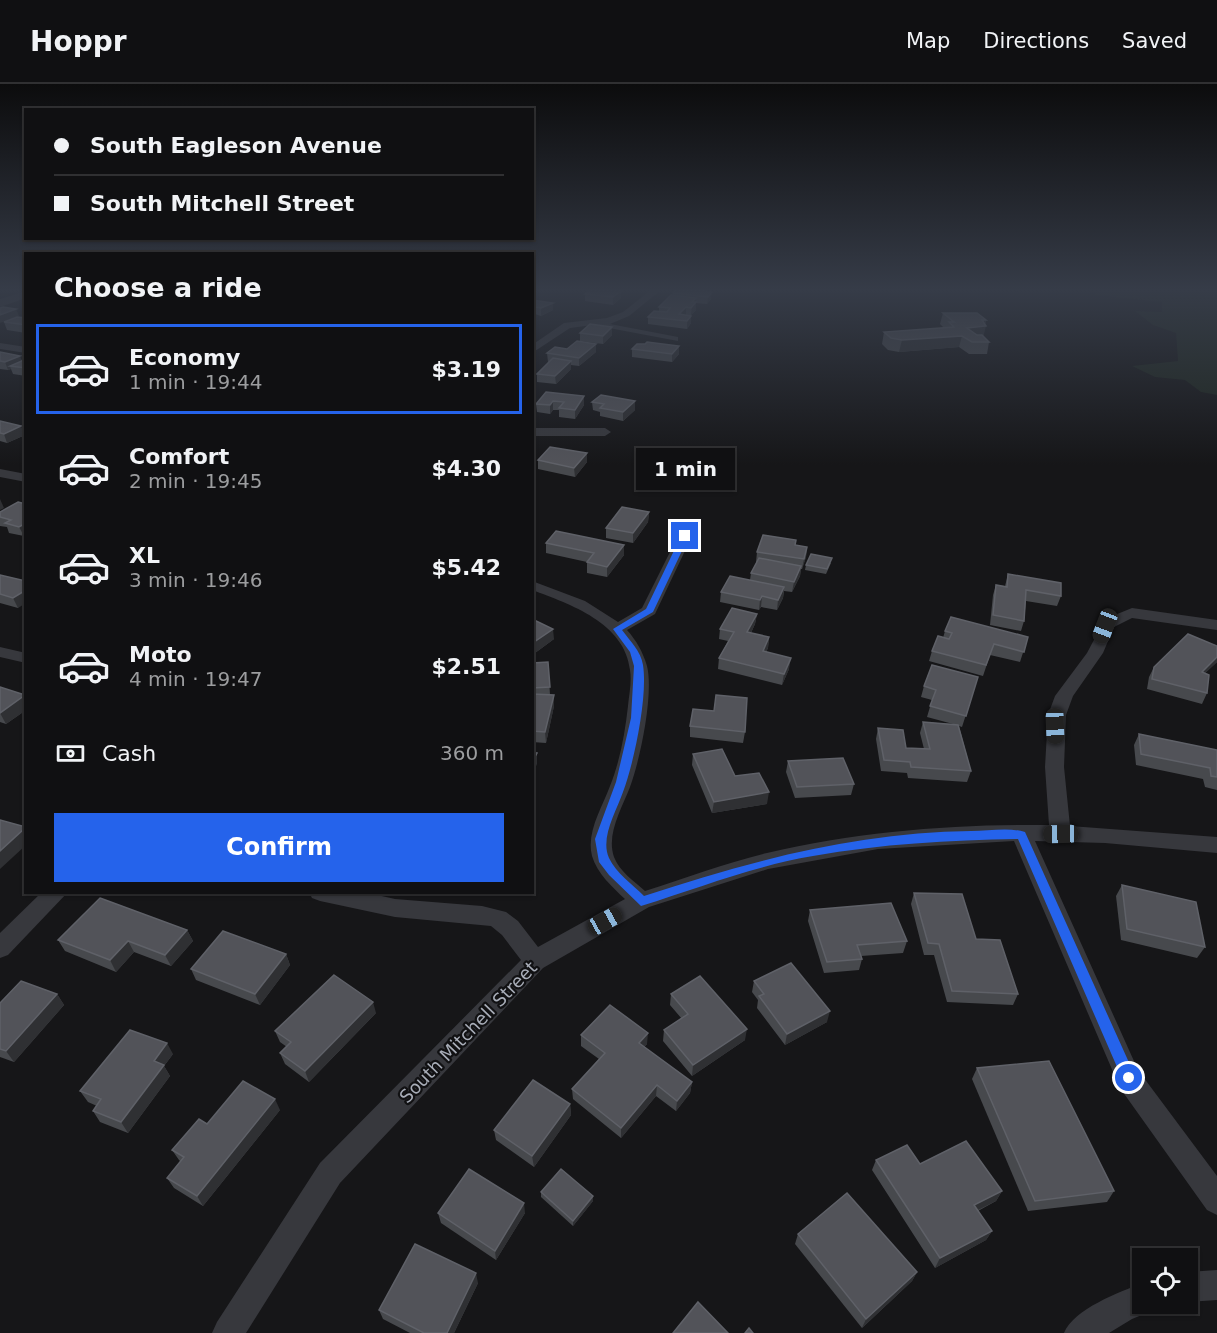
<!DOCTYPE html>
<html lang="en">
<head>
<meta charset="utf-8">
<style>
	:root { --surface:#101012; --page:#19191b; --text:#f1f3f6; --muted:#9c9d9f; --line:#303032; --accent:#2563eb }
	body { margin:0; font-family:"DejaVu Sans",sans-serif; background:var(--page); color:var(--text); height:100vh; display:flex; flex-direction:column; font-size:22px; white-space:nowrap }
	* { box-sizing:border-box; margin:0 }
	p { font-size:20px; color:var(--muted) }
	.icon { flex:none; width:33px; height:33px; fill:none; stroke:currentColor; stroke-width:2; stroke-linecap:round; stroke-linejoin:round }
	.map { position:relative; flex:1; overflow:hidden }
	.sheet { position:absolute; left:24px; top:168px; width:510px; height:642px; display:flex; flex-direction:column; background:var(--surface); border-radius:0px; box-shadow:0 2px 4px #0004,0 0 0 2px var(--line) }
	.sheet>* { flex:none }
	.banner { position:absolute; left:24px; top:24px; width:510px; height:132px; border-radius:0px; box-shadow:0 2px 4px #0004,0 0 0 2px var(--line); display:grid; align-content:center; height:132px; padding:0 30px; background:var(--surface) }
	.buttons { position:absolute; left:1132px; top:1164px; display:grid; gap:12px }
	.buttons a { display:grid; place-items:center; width:66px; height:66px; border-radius:0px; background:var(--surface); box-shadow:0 2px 4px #0004,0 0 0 2px var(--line); font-size:30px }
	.end { position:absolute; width:27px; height:27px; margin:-14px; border:8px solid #2563eb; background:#fff; box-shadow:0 0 0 3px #fff }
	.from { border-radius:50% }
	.bubble { position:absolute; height:42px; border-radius:0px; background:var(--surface); box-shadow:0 2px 4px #0004,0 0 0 2px var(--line); font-size:20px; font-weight:600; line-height:42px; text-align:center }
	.car { position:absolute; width:18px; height:36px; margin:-18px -9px; border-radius:8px; box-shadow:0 0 4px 2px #0007; background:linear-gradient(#222 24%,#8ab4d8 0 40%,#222 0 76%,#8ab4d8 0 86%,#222 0) }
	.banner b { display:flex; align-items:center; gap:21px; height:57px; font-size:22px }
	.banner b+b { border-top:2px solid var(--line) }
	.banner i { width:15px; height:15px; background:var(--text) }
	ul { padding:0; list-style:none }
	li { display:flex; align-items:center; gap:18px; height:90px; margin:0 12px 9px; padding:0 18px; border:3px solid transparent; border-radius:0px }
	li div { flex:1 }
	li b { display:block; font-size:22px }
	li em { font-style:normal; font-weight:600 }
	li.active { border-color:var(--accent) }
	li>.icon { width:54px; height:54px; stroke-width:1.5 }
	h2 { padding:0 30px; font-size:27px; line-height:72px }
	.pay { display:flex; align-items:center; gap:15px; height:66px; padding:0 30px; font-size:22px }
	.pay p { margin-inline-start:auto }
	.cta { display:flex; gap:12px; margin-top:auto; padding:12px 30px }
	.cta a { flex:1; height:69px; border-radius:0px; background:var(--accent); color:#fff; font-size:24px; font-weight:600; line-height:69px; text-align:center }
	header { display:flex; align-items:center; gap:36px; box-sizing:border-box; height:84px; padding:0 30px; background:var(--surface); border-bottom:2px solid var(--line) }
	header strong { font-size:28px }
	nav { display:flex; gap:33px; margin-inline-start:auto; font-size:21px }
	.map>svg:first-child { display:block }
	.green { fill:#1e261f }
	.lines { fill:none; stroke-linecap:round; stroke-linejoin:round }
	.minor { fill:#37383d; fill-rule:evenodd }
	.tertiary { fill:#37383d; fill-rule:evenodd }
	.wall { fill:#47494d }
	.shaded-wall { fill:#2f3033 }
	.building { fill:#525359; stroke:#5f6168; stroke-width:1.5 }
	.route { fill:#2563eb }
	.labels { text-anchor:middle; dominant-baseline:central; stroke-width:4.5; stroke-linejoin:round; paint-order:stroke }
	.near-street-label { font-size:18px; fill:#a8adb8; stroke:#111113 }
</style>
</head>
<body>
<header>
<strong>Hoppr</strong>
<nav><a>Map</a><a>Directions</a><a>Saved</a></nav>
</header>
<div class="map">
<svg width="1217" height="1249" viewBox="0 0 1217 1249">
	<rect width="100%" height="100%" fill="#161618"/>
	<path class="green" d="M1092,206L1217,207V311L1201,308L1185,296L1155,293L1132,282L1178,277L1176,249L1153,241L1135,227L1162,228V218L1096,211Z"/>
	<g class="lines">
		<g class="minor">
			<path d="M651,206H661L629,232L610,240L678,253V257L593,241L570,244L532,269V261L564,239L607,234L623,228Z"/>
			<path d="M0,259L26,263V269L0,265Z"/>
			<path d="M532,344H605L611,348L605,352H532Z"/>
			<path d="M0,385L26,390V398L0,393Z"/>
			<path d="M685,448L692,452L655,530L627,546C636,556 643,568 647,582C654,610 640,676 630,703C622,724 606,750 614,773C619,787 635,798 645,807C686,794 726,779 767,769C860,747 955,740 1049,741L1045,683L1048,631L1055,612L1087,569L1105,535L1132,524L1217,536V546L1132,534L1114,543L1103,569L1073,612L1066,631L1064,683L1070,742L1217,753V769L1105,759L1035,757L1138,986L1217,1092V1131L1207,1126L1120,1004L1014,757L878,765L768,785L649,823L543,884L340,1099L246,1249H212L217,1238L320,1079L521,876L502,851L491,842L395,833L320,817L312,814L309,808H364L395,815L482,822L506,828L518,837L538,863L625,815C612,803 597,789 592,772C586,748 602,724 610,702C620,677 625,649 628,622C629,610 632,598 630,586C625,539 570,520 532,506V497L585,517L618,538L642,524L678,452Z"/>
			<path d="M0,563L26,569V579L0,573Z"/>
			<path d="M42,808H68L8,871L0,874V849Z"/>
			<path d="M1217,1186V1216L1188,1218V1188Z"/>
			<path d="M1143,1199V1220H1157L1154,1226L1132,1235L1109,1249H1064C1074,1225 1119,1208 1143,1199Z"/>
		</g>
		<path class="tertiary" d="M26,207V214L0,223V215Z"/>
	</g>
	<g class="wall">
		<path d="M708,208L711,215L707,220L696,219V226L691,231V239L687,245L648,240V233L659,228V223L673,211V209Z"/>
		<path d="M585,210L621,214L613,221L585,217Z"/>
		<path d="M532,216L553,219V226L541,232L535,230Z"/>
		<path d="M943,229L986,236L983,252L989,258L987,270H969L959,263L899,268L888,266L882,260L884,248L944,244L940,240Z"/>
		<path d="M26,234V249L7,246L4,238Z"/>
		<path d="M612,243V251L603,260L580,257V249Z"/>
		<path d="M679,262V270L672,278L632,273V265Z"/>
		<path d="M567,265L596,268L579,282L571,281V285L556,300L537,298V290L549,278H548L547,269Z"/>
		<path d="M0,268L22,276H26V292L13,290L11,285L8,286L0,285Z"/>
		<path d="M584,312V321L575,335L559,333V326H553L550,330L537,328L536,320Z"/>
		<path d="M592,318L635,326L623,337L600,332V328L593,326Z"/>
		<path d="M0,337L25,351L7,359L0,357Z"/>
		<path d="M26,351V362L22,353Z"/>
		<path d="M538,376L587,378L575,393L538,385Z"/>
		<path d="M26,420V451L24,452L9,449L7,443L0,442V428Z"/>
		<path d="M649,428L648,438L633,459L606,454V444Z"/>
		<path d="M796,456L795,461L807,463L806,473L802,485H801L800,492L792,508L784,507L783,514L777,526L761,523L759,526L720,518L721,508L750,496L751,489L757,478H756L757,468Z"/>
		<path d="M546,459L624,471L607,493L587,489V478L546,469Z"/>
		<path d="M831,479L826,490L805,486L806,481Z"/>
		<path d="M1008,490L1061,512L1057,522L1026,517L1024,537L1021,547L990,541L993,511L996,501L1005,502Z"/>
		<path d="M0,491L26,497L18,524L0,519Z"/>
		<path d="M757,530L755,540L751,549L769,553L768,564L766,568L789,585L782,601L718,585L719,574L728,557L719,555L720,545Z"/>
		<path d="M532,535L554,555L535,569L532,568Z"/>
		<path d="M945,547L1028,553L1020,578L990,571L983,592L929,577L932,567L943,554Z"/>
		<path d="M1217,562V578L1205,589L1207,609L1202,620L1147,605L1149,593L1154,583Z"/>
		<path d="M548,578L550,611L554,622L546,659L532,658V579Z"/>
		<path d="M978,593L962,643L959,642L971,687L967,698L908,694L907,689L881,687L876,655L878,644L906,664L924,665L920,649L923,638L953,640L927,633L932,616L921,613L924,602Z"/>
		<path d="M0,603L26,612V626L6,640L0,638Z"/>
		<path d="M714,627L745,648L743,659L690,653V642Z"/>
		<path d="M1139,650L1217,666V706L1205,703L1203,695L1136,681L1134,661Z"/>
		<path d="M693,670L735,692L767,720L712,729L692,681Z"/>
		<path d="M788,677L854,700L851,711L795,714L786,688Z"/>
		<path d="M1122,801L1205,863L1197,874L1121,856L1116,812Z"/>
		<path d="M914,809L976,855L1018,910L1013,921L947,918L934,871H924L911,820Z"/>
		<path d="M810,826L907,857L903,869L861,872L862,875L859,886L824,889L808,837Z"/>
		<path d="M187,846L193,857L171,882L134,868L116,888L65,867L58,856Z"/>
		<path d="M286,870L290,881L260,921L196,896L191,885Z"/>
		<path d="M754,897L827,938L785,961L757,924L758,916L752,908Z"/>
		<path d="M57,910L64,921L14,978L0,973V919Z"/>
		<path d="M671,910L745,956L692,992L663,957L664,946L682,935L670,921Z"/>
		<path d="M376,929L309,998L285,980L280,969L287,963L280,958L275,947Z"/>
		<path d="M581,951L647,960L644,963L692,998L690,1009L676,1027L656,1012L621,1054L573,1015L572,1005L599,975L581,962Z"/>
		<path d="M173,970L164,982L170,992L128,1049L100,1038L93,1027L97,1022L88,1018L80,1007Z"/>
		<path d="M977,984L1114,1107L1107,1118L1028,1127L972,995Z"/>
		<path d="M570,1020L571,1031L534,1083L496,1056L494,1046Z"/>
		<path d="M280,1026L203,1122L174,1104L167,1094L181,1078L179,1076L172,1066L207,1040Z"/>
		<path d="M876,1076L920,1080L1002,1107L996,1117L978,1127L992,1147L986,1156L935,1184L872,1086Z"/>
		<path d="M541,1108L593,1117L573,1142L541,1113Z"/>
		<path d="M438,1129H525L496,1176L441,1139Z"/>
		<path d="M798,1150L917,1188L912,1197L862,1244L795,1160Z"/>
		<path d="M478,1199L454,1249H410L383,1235L379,1226Z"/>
	</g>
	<g class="shaded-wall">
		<path d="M621,207V214L613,221V213Z"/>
		<path d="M712,208L711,215L707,220L708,213Z"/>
		<path d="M696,214V226L691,231L692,218Z"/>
		<path d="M553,219V226L541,232V224Z"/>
		<path d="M535,223V230L532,231V224Z"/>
		<path d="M686,223V231L679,230Z"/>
		<path d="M16,225L19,232L0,239V231Z"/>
		<path d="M691,232V239L687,245V237Z"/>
		<path d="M982,236H986L984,242H986L983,254L966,255L967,244Z"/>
		<path d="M612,243V251L603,260V252Z"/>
		<path d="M962,252L959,263L899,268L902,256Z"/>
		<path d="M596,260V268L579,282V274Z"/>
		<path d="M679,262V270L672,278V270Z"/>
		<path d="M20,272L23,280L10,282L11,285L8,286L5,278Z"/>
		<path d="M571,277V285L556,300L555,292Z"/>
		<path d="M584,312V321L575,335V326Z"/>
		<path d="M553,317V326L550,330V321Z"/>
		<path d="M635,317V326L623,337V328Z"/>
		<path d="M21,342L25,351L7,359L4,350Z"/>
		<path d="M587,369V378L575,393L574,384Z"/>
		<path d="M0,415L4,424L0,426Z"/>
		<path d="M649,428L648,438L633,459V449Z"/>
		<path d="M536,429V439L532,443V433Z"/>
		<path d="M26,439V451L24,452L19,443Z"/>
		<path d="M624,461V471L607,493V483Z"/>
		<path d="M807,463L806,473L802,485L804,475Z"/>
		<path d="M801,482L800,492L792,508L794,498Z"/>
		<path d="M784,503L783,514L777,526L778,516Z"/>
		<path d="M26,506V519L18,524L13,514Z"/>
		<path d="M762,512L761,523L759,526L760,516Z"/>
		<path d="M757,530L755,540L746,559L747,548Z"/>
		<path d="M553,545L554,555L535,569L534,558Z"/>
		<path d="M769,553L768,564L761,578L763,567Z"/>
		<path d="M1217,573V578L1196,598L1202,588Z"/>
		<path d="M791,574L789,585L782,601L784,590Z"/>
		<path d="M25,611L26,626L6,640L0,629Z"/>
		<path d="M554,611V622L546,659L545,648Z"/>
		<path d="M537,669V680L532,691V678Z"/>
		<path d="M769,708L767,720L712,729L714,718Z"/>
		<path d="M26,743V761L0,785V767Z"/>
		<path d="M187,846L193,857L171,882L165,871Z"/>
		<path d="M128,857L134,868L116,888L110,876Z"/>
		<path d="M286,870L290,881L260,921L255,910Z"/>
		<path d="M57,910L64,921L14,978L6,967Z"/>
		<path d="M373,918L376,929L309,998L305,987Z"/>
		<path d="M830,927L827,938L785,961L787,950Z"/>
		<path d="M747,945L745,956L692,992L693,981Z"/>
		<path d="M648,949L647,960L638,970L639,959Z"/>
		<path d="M167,959L173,970L164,982L170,992L128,1049L121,1038L154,977Z"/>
		<path d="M692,998L690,1009L676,1027L677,1017Z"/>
		<path d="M657,1001L656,1012L621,1054V1044Z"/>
		<path d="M275,1015L280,1026L203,1122L197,1112Z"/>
		<path d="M570,1020L571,1031L534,1083L532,1072Z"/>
		<path d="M1002,1107L996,1117L968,1131L974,1121Z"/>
		<path d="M593,1112V1117L573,1142V1137Z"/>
		<path d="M524,1119L525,1129L496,1176L495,1167Z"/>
		<path d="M992,1147L986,1156L935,1184L940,1174Z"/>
		<path d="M917,1188L912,1197L862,1244L866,1235Z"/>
		<path d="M476,1189L478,1199L454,1249H447Z"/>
	</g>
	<g class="building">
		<path d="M589,206L600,207L602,206L621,207L613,213L585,210Z"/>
		<path d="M676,206L687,207L688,206H706L705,207L712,208L708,213L673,209Z"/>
		<path d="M671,211L696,214L692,218H696L691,224L686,223L679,230L691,232L687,237L648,233L654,227L667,228L670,224L659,223Z"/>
		<path d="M532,216L553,219L541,224L535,223L532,224Z"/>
		<path d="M3,223L16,225L0,231V224Z"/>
		<path d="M943,229H977L986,236H982L986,242L967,244L977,251H982L989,258H972L962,252L902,256L891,254L884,248L954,243L949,238H954Z"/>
		<path d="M17,233L26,234V241L4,238Z"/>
		<path d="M590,240L612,243L603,252L580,249Z"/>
		<path d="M577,257L596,260L579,274L547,269L555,263L567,265Z"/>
		<path d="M647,258L679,262L672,270L632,265L637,260H645Z"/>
		<path d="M0,268L20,272L5,278L0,277Z"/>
		<path d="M553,274L571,277L555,292L537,290Z"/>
		<path d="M24,276H26V284L10,282Z"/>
		<path d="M546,308L584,312L575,326L559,324L564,318L553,317L550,321L536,320Z"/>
		<path d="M601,311L635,317L623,328L600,324L604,320L592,318Z"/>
		<path d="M0,337L21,342L4,350L0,349Z"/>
		<path d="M550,363L587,369L574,384L538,376Z"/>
		<path d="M18,418L26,420V439L19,443L5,439L11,436L0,433V428Z"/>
		<path d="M622,423L649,428L633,449L606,444Z"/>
		<path d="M556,447L624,461L607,483L587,478L594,469L546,459Z"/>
		<path d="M763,451L796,456L795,461L807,463L804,475L757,468Z"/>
		<path d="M811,470L832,474L827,485L806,481Z"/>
		<path d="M759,474L801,482L794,498L751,489Z"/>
		<path d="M1008,490L1061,499V512L1026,506L1024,537L993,531L996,501L1007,503Z"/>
		<path d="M0,491L26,497V506L13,514L0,510Z"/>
		<path d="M730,492L784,503L778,516L762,512L760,516L721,508Z"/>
		<path d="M732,524L757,530L747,548L769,553L763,567L791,574L784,590L719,574L734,548L720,545Z"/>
		<path d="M951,533L1028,553L1024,568L994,560L986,581L932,567L938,552L949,555L952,549L945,547Z"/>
		<path d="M532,535L553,545L534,558H532Z"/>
		<path d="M1188,550L1217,562V573L1202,588L1209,591L1207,609L1152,595L1154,583Z"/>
		<path d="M548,578L550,603L532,604V579Z"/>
		<path d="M932,581L978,593L966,632L930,622L936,606L924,602Z"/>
		<path d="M0,603L25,611L0,629Z"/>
		<path d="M532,610L554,611L545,648L532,647Z"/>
		<path d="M716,611L747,614L745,648L690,642L693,625L714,627Z"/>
		<path d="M923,638L958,641L971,687L911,683L910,678L884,676L878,644L903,646L906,664L930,665Z"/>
		<path d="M1139,650L1217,666V693L1211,692L1210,684L1141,670Z"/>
		<path d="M722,665L735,692L759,689L769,708L714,718L693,670Z"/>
		<path d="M532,668L537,669L532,678Z"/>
		<path d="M843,674L854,700L797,703L788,677Z"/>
		<path d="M0,736L26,743L0,767Z"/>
		<path d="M1122,801L1196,818L1205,863L1127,845Z"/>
		<path d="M914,809L962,810L976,855L1000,856L1018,910L952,907L939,860L928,859Z"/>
		<path d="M100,814L187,846L165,871L128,857L110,876L58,856Z"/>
		<path d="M891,819L907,857L857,861L862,875L827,878L810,826Z"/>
		<path d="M223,847L286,870L255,910L191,885Z"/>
		<path d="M791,879L830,927L787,950L759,912L764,910L754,897Z"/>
		<path d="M334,891L373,918L305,987L280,969L291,958L275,947Z"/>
		<path d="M700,892L747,945L693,981L664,946L688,930L671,910Z"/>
		<path d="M21,897L57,910L6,967L0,965V919Z"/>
		<path d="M610,921L648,949L639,959L692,998L677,1017L657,1001L621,1044L572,1005L605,969L581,951Z"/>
		<path d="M130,946L167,959L154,977L164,981L121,1038L93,1027L101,1015L80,1007Z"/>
		<path d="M1049,977L1114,1107L1035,1117L977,984Z"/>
		<path d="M533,996L570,1020L532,1072L494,1046Z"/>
		<path d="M243,997L275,1015L197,1112L167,1094L184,1073L172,1066L199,1035L207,1040Z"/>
		<path d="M966,1057L1002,1107L974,1121L992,1147L940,1174L876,1076L907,1061L920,1080Z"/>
		<path d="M469,1085L524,1119L495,1167L438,1129Z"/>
		<path d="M561,1085L593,1112L573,1137L541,1108Z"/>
		<path d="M847,1109L917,1188L866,1235L798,1150Z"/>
		<path d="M415,1160L476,1189L447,1249H424L379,1226Z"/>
		<path d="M698,1218L728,1249H673Z"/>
		<path d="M749,1244L753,1249H745Z"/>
	</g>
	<linearGradient id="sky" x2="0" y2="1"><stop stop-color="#0c0c0d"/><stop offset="0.54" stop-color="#363c48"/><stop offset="1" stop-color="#363c48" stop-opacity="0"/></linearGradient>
	<rect width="1217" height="381" fill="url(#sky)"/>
	<path class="route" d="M682,450L689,452L653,528L622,546C630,557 641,567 643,581C648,612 634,679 623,708C616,728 600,754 609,774C616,789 633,801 644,812C750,777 858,748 971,747C988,747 1009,743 1025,748L1136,994L1134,999H1124L1018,755C948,756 882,760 813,772C754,782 698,804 641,822L609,791L599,778L595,755L616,698L631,634L634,582L630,568L613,545L646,525Z"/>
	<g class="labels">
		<g class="near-street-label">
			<text transform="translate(468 948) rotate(-46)">South Mitchell Street</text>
		</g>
	</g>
</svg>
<div class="buttons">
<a><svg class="icon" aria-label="locate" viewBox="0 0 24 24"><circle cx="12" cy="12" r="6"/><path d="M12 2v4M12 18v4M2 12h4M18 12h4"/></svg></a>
</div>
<i class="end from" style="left:1129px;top:994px"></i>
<i class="end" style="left:685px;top:452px"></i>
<div class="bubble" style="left:636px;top:364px;width:99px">1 min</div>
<i class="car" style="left:1105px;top:542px;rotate:201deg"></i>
<i class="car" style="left:1055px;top:642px;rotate:178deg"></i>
<i class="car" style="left:1061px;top:750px;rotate:269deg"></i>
<i class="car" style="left:605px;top:837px;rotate:61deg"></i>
<div class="banner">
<b><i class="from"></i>South Eagleson Avenue</b>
<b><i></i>South Mitchell Street</b>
</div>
<section class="sheet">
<h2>Choose a ride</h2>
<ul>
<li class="active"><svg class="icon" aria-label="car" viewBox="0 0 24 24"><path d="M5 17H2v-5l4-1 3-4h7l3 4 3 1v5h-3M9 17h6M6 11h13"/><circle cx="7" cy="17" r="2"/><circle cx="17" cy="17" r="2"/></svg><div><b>Economy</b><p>1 min · 19:44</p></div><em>$3.19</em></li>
<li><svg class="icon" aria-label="car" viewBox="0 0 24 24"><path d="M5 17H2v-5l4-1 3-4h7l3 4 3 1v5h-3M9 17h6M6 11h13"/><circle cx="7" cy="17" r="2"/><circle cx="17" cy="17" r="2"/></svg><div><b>Comfort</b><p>2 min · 19:45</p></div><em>$4.30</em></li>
<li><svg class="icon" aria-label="car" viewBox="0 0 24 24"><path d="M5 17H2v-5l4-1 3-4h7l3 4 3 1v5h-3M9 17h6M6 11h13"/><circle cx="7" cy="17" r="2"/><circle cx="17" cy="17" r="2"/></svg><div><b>XL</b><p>3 min · 19:46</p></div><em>$5.42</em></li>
<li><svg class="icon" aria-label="car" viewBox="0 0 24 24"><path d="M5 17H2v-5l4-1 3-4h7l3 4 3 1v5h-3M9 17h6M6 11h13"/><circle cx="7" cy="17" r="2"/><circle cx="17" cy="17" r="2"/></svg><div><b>Moto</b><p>4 min · 19:47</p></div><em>$2.51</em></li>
</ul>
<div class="pay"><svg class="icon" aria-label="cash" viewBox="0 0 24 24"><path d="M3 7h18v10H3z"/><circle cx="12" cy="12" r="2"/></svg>Cash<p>360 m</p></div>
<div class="cta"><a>Confirm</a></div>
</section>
</div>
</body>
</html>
